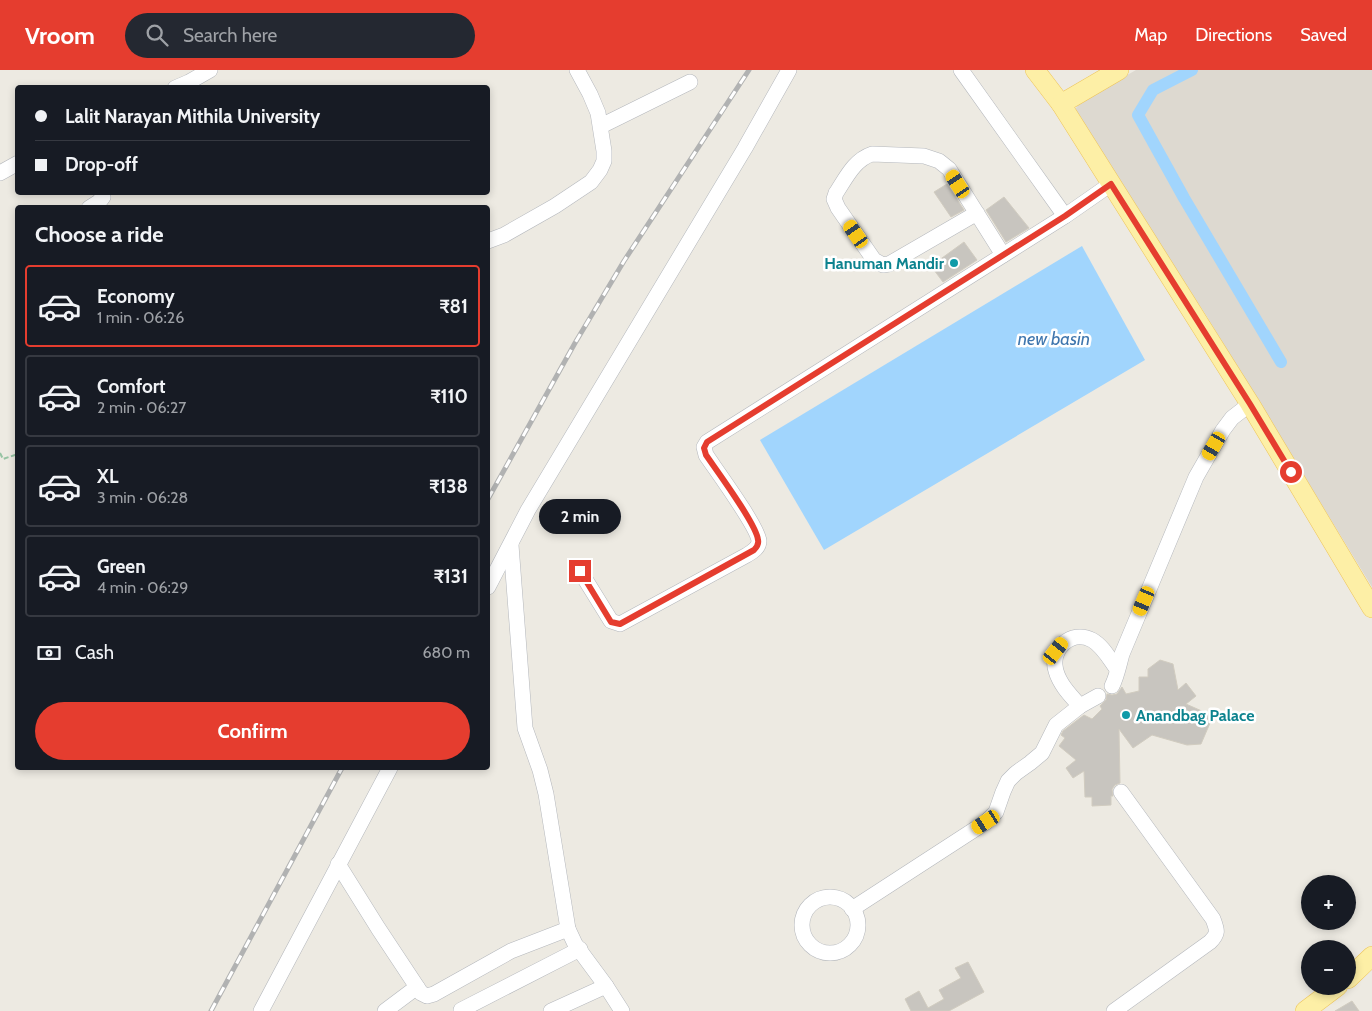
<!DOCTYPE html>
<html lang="en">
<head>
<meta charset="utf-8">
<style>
	:root { --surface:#171b24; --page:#242831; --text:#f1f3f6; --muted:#9ea1a6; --line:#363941; --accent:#e53d2f }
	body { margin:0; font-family:Cabin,sans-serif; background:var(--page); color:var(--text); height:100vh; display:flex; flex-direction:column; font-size:19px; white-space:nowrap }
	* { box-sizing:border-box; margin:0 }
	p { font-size:16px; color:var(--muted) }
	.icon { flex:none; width:28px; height:28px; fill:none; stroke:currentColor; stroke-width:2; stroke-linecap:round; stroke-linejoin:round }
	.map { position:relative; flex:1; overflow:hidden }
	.panel { position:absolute; left:15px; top:135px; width:475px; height:565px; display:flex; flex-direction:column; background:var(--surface); border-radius:5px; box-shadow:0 2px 8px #0003 }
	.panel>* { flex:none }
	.banner { position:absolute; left:15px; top:15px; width:475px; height:110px; border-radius:5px; box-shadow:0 2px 8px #0003; display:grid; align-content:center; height:110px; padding:0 20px; background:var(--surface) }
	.controls { position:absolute; left:1301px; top:805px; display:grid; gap:10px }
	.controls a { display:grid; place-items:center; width:55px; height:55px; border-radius:50%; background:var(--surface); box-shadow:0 2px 8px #0003; font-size:25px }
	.end { position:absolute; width:22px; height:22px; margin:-11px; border:6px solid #e53d2f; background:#fff; box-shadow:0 0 0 2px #fff }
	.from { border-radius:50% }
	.bubble { position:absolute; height:35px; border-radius:18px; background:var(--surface); box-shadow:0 2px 8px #0003; font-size:16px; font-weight:700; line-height:35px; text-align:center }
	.car { position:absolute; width:15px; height:30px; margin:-15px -8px; border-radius:6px; box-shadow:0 0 4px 1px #0007; background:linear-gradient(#f5c518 24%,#345 0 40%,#f5c518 0 76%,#345 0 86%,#f5c518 0) }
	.banner b { display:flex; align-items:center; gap:18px; height:48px; font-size:19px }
	.banner b+b { border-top:1px solid var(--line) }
	.banner i { width:12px; height:12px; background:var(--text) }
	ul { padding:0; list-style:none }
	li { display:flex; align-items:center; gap:15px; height:82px; margin:0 10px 8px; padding:0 10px; border:2px solid var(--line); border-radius:5px }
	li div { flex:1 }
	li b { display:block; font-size:19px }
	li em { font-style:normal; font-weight:700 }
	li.active { border-color:var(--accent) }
	li>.icon { width:45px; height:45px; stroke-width:1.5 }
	h2 { padding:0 20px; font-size:22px; line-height:60px }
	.pay { display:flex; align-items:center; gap:12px; height:55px; padding:0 20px; font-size:19px }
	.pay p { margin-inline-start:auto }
	.cta { display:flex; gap:10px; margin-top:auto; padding:10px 20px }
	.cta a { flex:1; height:58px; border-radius:30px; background:var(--accent); color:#fff; font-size:20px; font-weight:700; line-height:58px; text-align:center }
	header { display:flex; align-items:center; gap:30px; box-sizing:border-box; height:70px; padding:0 25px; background:var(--accent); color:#fff }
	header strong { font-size:24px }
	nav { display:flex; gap:28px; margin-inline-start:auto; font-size:18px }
	.search { width:350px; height:45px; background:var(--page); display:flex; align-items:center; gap:12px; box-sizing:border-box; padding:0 18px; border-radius:28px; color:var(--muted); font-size:19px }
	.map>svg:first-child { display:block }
	.education { fill:#ddd9d0 }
	.water { fill:#a1d5fd }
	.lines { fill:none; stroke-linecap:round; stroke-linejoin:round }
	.canal { stroke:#a1d5fd; stroke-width:12 }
	.building { fill:#c8c5bf; stroke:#d1ccc0 }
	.minor-casing { stroke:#b4b7bc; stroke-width:16 }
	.major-casing { stroke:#eec459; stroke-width:20 }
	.path { stroke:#96c3a3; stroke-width:2; stroke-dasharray:5 2.5; stroke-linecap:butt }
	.minor { stroke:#fff; stroke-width:15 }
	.major { stroke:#fdefa6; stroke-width:19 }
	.rail-casing { stroke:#b1b2b2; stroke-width:5 }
	.rail { stroke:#fff; stroke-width:3; stroke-dasharray:9; stroke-linecap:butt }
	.route { stroke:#e53d2f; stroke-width:6 }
	.culture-dot { fill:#0f9aa8; stroke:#fff; stroke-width:2 }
	.labels { text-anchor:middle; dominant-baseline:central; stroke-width:5; stroke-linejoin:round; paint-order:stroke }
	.culture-label { font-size:16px; font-weight:bold; fill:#0d838f; stroke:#fff; text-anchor:end }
	.water-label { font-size:18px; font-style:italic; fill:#3f76ae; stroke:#fff }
</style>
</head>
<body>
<header>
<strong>Vroom</strong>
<div class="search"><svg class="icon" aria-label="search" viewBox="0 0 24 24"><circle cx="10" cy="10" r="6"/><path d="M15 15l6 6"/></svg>Search here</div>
<nav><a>Map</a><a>Directions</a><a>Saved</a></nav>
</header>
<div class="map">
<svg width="1372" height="941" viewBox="0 0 1372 941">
	<rect width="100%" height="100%" fill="#edeae2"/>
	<path class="education" d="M1136,0H1372V517L1206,245L1073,43L1080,32Z"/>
	<path class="water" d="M1082,176L1145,290L824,480L760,370Z"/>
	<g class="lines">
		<path class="canal" d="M1192,0L1153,20L1138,45L1184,128L1281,292"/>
	</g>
	<g class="building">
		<path d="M947,114L964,140L951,147L934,122Z"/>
		<path d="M1004,127L1029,158L1006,172L986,140Z"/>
		<path d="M964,172L977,190L943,212L931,196Z"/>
		<path d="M1160,590L1173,594L1178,620L1186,613L1196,626L1186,634L1213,646L1201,674L1187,675L1152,665L1133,678L1119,659L1120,713L1115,715L1112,719L1113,726H1111V735L1092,736V727H1085L1084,701L1073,708L1066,698L1076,690L1059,676L1065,668L1061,665L1063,661L1084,645L1092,649L1102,639L1100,636L1106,630L1107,624L1112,625L1117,624L1122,617L1126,624L1139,621V607H1148V599Z"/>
		<path d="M968,892L984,922L949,941H911L905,929L919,921L928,938L944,929L939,920L961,908L955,898Z"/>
		<path d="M1352,931L1359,941H1335Z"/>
	</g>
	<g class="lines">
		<g class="minor-casing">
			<g id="minor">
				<path d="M961,0L1065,146"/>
				<path d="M175,18L189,12L210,0"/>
				<path d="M601,56L690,12"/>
				<path d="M0,103L18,93"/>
				<path d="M89,138L100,131L103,127L101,122"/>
				<path d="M977,143L889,194L883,195L874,190L838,138L834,129L836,123C846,108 854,90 872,84L924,86L939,91L949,99L1003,185"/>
				<path d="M488,171L504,165L555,136L591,112L600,100L604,91V81L598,43L590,24L577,0"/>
				<path d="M511,475L525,658L540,700L546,724L568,859L575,874L606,916L622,941"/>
				<path d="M580,501L611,551L620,554L747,485C752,482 759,478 759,471C758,457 716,400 706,385L704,377L707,372L1065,146L1111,114"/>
				<path d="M488,517L528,440L745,78L789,0"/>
				<path d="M1112,616C1117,606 1119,595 1122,584L1196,407L1223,360L1232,348L1250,334"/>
				<path d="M1080,636C1071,626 1060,615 1056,601C1049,580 1071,559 1092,570C1103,576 1110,590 1117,599"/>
				<path d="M338,794L378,858L421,923L427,926L434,924L511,881L568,859"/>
				<circle cx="830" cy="855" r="28"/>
				<path d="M852,839L986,752L996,742L1003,722L1008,711L1016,703L1030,693L1042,683L1056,655L1080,636L1098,626"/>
				<path d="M461,940L580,879"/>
				<path d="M261,941L390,698"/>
				<path d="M385,941L417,917"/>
				<path d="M551,941L606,916"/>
				<path d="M1114,941L1210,872C1219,863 1217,860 1213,849L1121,722"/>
			</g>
		</g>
		<g class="major-casing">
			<g id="major">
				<path d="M1035,0L1061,34L1250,334L1372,538"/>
				<path d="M1061,34L1119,0"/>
				<path d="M1348,909L1372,886"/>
				<path d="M1305,941L1338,916"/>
			</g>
		</g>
		<path class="path" d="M0,383L3,389L18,384"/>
		<use href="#minor" class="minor"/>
		<use href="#major" class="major"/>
		<g class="rail-casing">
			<g id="rail">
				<path d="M488,429L575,273L624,191L749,0"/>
				<path d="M211,941L342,698"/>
			</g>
		</g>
		<use href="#rail" class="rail"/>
	</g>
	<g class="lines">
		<path class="route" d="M580,501L611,552L620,554L754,480C756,478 759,474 758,470C757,455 717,401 706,385L704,378L707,372L1065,146L1111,114L1250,334L1291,402"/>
	</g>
	<g class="culture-dot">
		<circle cx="954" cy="193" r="5"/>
		<circle cx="1126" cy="645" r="5"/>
	</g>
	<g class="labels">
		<g class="culture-label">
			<text x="944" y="193">Hanuman Mandir</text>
			<text x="1136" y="645" text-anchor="start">Anandbag Palace</text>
		</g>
		<g class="water-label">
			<text x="1054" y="269">new basin</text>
		</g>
	</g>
</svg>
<div class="controls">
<a>+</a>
<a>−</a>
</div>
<i class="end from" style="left:1291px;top:402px"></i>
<i class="end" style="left:580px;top:501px"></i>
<div class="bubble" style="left:539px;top:429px;width:82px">2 min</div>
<i class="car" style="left:958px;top:114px;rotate:327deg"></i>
<i class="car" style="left:856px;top:164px;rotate:325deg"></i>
<i class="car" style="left:1214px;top:376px;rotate:210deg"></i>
<i class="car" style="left:1144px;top:531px;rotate:203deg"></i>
<i class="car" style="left:1056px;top:581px;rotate:38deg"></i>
<i class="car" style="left:986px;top:752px;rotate:237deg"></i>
<div class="banner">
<b><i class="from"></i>Lalit Narayan Mithila University</b>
<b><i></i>Drop-off</b>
</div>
<section class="panel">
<h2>Choose a ride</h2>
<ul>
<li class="active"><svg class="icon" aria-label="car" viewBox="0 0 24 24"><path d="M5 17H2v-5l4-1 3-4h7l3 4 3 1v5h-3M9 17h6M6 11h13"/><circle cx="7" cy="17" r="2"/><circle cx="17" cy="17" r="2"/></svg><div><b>Economy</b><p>1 min · 06:26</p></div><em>₹81</em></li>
<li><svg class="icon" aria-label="car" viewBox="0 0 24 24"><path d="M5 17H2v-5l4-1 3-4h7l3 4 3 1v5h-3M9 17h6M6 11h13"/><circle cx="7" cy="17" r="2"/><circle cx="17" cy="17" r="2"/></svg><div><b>Comfort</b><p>2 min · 06:27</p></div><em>₹110</em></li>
<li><svg class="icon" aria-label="car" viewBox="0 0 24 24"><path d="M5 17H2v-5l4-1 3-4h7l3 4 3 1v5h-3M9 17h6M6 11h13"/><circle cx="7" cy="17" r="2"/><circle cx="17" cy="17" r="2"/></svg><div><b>XL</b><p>3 min · 06:28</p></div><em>₹138</em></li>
<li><svg class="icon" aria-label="car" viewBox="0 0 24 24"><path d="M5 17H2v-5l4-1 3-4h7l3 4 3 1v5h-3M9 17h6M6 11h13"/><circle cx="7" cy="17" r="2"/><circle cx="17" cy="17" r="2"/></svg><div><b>Green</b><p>4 min · 06:29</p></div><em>₹131</em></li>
</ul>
<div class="pay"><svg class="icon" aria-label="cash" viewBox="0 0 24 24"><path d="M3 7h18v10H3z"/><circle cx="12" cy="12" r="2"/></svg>Cash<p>680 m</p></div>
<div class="cta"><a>Confirm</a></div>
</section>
</div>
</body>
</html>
